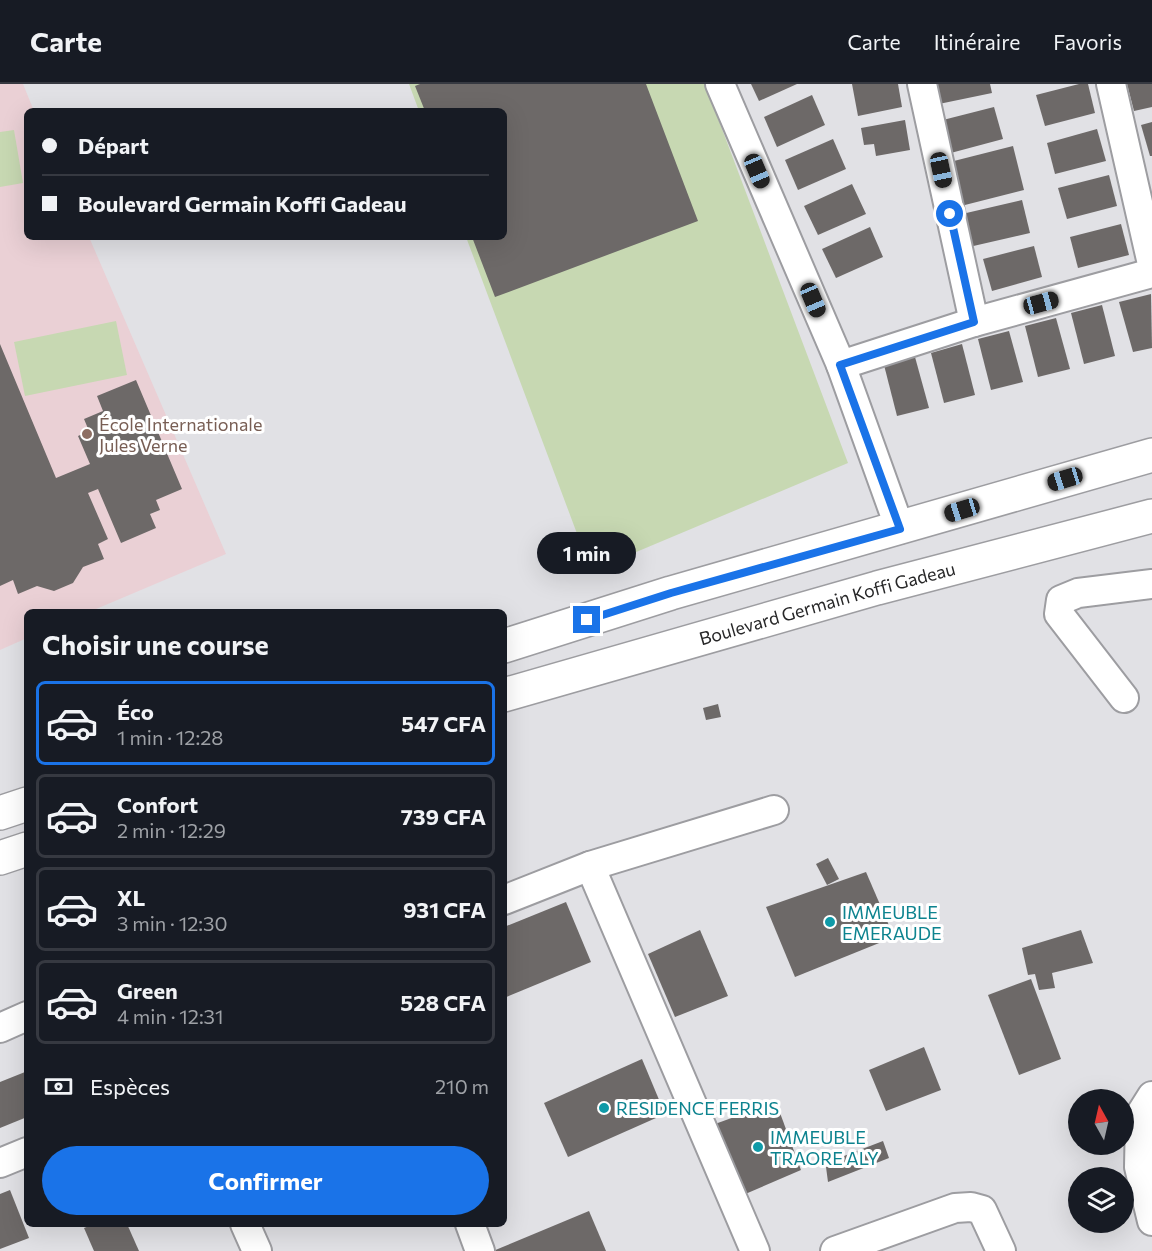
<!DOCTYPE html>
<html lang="fr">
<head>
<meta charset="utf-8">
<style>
	:root { --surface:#171b24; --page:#242831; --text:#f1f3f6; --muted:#9ea1a6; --line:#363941; --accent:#1a73e8 }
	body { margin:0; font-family:Commissioner,sans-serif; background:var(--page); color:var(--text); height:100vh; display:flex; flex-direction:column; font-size:22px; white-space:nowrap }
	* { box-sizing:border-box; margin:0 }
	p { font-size:20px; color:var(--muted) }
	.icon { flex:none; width:33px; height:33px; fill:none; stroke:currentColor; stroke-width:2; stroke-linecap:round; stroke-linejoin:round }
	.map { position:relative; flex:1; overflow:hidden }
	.side { position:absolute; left:24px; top:525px; width:483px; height:618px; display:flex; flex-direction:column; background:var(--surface); border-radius:9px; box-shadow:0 6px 24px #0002 }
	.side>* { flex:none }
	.hud { position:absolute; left:24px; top:24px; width:483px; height:132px; border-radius:9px; box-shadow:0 6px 24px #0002; display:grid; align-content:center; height:132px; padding:0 18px; background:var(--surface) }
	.needle { width:39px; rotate:352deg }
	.buttons { position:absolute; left:1068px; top:1005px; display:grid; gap:12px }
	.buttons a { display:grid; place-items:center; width:66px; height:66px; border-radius:50%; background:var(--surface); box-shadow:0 6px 24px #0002; font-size:30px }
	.end { position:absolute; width:27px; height:27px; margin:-14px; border:8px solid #1a73e8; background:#fff; box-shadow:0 0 0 3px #fff }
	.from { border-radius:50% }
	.bubble { position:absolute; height:42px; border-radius:21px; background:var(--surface); box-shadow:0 6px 24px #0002; font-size:20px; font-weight:700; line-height:42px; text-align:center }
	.car { position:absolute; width:18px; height:36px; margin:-18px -9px; border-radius:8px; box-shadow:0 0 4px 2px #0007; background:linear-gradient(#222 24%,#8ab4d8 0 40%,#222 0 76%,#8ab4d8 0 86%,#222 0) }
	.hud b { display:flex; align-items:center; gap:21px; height:57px; font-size:22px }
	.hud b+b { border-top:2px solid var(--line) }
	.hud i { width:15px; height:15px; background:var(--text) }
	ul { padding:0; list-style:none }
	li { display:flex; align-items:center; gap:18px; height:84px; margin:0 12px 9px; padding:0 6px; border:3px solid var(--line); border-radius:9px }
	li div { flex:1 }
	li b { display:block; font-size:22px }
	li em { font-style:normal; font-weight:700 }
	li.on { border-color:var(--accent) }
	li>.icon { width:54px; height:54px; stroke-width:1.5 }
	h2 { padding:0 18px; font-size:27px; line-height:72px }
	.pay { display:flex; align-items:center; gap:15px; height:66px; padding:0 18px; font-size:22px }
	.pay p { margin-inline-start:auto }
	.action { display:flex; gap:12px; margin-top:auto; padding:12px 18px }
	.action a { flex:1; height:69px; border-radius:36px; background:var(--accent); color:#fff; font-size:24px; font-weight:700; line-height:69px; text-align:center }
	header { display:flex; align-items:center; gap:36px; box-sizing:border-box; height:84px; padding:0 30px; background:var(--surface); border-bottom:2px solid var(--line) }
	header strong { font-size:28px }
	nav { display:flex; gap:33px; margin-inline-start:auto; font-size:21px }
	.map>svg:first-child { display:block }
	.education { fill:#ead0d5 }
	.green { fill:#c7d8b2 }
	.building { fill:#6d6968 }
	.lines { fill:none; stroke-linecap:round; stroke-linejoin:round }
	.minor-casing { stroke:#9d9da1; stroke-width:32 }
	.secondary-casing { stroke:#9d9da1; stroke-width:36 }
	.minor { stroke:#fff; stroke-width:28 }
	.secondary { stroke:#fff; stroke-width:33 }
	.route { stroke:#1a73e8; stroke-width:8 }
	.education-dot { fill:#8d6e63; stroke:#fff; stroke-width:2 }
	.culture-dot { fill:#0f9aa8; stroke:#fff; stroke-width:2 }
	.labels { text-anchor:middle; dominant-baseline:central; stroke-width:6; stroke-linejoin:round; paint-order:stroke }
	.education-label { font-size:18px; fill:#785e54; stroke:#fff; text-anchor:start }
	.street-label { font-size:18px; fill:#272728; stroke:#fff }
	.culture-label { font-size:18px; fill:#0d838f; stroke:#fff; text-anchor:start }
</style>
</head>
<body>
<header>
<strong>Carte</strong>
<nav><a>Carte</a><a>Itinéraire</a><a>Favoris</a></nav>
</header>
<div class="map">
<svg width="1152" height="1167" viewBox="0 0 1152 1167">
	<rect width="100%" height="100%" fill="#e1e1e5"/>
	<path class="education" d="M0,0H23L34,27H27V153H89L226,470L89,528H27V554L0,566Z"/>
	<g class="green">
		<path d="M409,0H705L848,379L591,487L466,153H504V27H419Z"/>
		<path d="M14,46L23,99L0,103V48Z"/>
		<path d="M116,237L127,291L25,312L14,258Z"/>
	</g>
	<g class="building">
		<path d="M420,0H646L698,137L495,213L472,153H504V27H425L415,2Z"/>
		<path d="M751,0H797L759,17Z"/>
		<path d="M852,0H898L902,23L858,32Z"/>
		<path d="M930,0H990L992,9L934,21Z"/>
		<path d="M1079,0H1088L1095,29L1045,42L1036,11Z"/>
		<path d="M1127,0H1152V23L1134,27Z"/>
		<path d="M812,11L825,41L777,63L764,33Z"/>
		<path d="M994,23L1003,55L947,70L939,37Z"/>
		<path d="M905,36L910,66L876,72L874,60L864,61L861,44Z"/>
		<path d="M1152,38V72H1150L1141,41Z"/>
		<path d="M1097,45L1106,77L1055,90L1047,59Z"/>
		<path d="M833,55L846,85L798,106L785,76Z"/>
		<path d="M1013,62L1024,106L957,123L946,79Z"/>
		<path d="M1109,91L1117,122L1067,135L1058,104Z"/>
		<path d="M852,100L866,130L818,151L804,122Z"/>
		<path d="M1022,116L1030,149L969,163L962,130Z"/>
		<path d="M1121,140L1129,171L1078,184L1070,153Z"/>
		<path d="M870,143L883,173L836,194L822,165Z"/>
		<path d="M1034,162L1042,193L992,207L983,175Z"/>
		<path d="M1151,210L1152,264L1133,268L1119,218Z"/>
		<path d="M1102,221L1115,272L1084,280L1071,229Z"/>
		<path d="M1056,234L1070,285L1038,293L1025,242Z"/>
		<path d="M1009,247L1023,298L991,306L978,255Z"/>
		<path d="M0,260L56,394L90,380L78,352L89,347L84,335L103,327L97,312L136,296L182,405L156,416L160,426L150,430L156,444L121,459L98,405L88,409L108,455L98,460L104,475L83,483L73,499L54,507L37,502L18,510L13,496L0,502Z"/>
		<path d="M962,260L975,311L944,319L931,269Z"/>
		<path d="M915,273L929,324L897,332L884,281Z"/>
		<path d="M718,620L721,633L706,636L703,624Z"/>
		<path d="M828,774L839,795L827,801L816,780Z"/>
		<path d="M866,788L894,853L795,893L766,823Z"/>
		<path d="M566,818L591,878L504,914V843Z"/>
		<path d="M700,846L728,912L675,933L648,870Z"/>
		<path d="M1081,846L1093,879L1052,889L1055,904L1039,906L1035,890L1028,891L1022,864Z"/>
		<path d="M1031,895L1061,975L1019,991L988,911Z"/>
		<path d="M924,963L941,1006L886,1027L869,986Z"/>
		<path d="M642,975L665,1030L568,1073L544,1019Z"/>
		<path d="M25,988L27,994V1033L0,1044V998Z"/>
		<path d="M776,1018L801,1086L743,1111L715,1040Z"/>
		<path d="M883,1057L889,1074L828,1098L826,1083L833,1082L831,1077Z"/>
		<path d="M10,1106L29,1154L0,1165V1110Z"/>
		<path d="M589,1127L606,1167H493Z"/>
		<path d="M94,1140H127L139,1167H94L84,1144Z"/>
	</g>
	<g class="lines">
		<g class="minor-casing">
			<g id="minor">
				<path d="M720,0L841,281L900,445"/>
				<path d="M922,0L974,238"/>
				<path d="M1111,0L1152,180"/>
				<path d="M841,281L974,238L1152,189"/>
				<path d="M1124,614L1059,530L1061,516L1078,509L1152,500"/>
				<path d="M590,782L755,1167"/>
				<path d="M504,816L590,782L774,726"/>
				<path d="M0,944L27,932"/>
				<path d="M1152,1012L1140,1031L1139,1083L1152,1137"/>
				<path d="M0,1079L27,1068"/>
				<path d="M245,1140L257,1167"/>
				<path d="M470,1140L480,1167"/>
				<path d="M835,1167L955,1124L971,1123L982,1126L1001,1167"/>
			</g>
		</g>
		<g class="secondary-casing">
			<g id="secondary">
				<path d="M504,562L671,509L1152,371"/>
				<path id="s1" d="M504,611L877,504L1152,432"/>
				<path d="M0,729L27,720"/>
				<path d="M0,774L27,765"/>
			</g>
		</g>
		<use href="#minor" class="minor"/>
		<use href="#secondary" class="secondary"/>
	</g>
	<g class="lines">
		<path class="route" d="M587,536L671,509L900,445L840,281L974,238L950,130"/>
	</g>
	<circle class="education-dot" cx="87" cy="350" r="6"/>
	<g class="culture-dot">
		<circle cx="830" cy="838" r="6"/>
		<circle cx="604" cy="1024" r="6"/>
		<circle cx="758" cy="1063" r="6"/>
	</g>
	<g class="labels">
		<g class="education-label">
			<text x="99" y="340">École Internationale<tspan x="99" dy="21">Jules Verne</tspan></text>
		</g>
		<g class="street-label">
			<text stroke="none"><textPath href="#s1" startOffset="336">Boulevard Germain Koffi Gadeau</textPath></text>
		</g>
		<g class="culture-label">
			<text x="842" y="828">IMMEUBLE<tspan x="842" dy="21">EMERAUDE</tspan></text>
			<text x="616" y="1024">RESIDENCE FERRIS</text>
			<text x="770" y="1053">IMMEUBLE<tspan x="770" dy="21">TRAORE ALY</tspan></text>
		</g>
	</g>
</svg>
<div class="buttons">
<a><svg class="needle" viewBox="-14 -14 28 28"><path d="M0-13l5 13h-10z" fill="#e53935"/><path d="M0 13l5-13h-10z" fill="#9ea1a6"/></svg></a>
<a><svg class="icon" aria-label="layers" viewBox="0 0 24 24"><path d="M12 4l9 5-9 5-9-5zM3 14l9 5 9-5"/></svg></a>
</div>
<i class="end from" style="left:950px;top:130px"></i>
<i class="end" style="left:587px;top:536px"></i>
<div class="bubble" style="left:537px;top:448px;width:99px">1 min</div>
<i class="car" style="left:941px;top:86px;rotate:168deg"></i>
<i class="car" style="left:757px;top:87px;rotate:157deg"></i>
<i class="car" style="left:813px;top:216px;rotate:157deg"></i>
<i class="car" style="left:1041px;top:219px;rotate:75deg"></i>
<i class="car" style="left:1065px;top:395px;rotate:253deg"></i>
<i class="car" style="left:962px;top:426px;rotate:253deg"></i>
<div class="hud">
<b><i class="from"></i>Départ</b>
<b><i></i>Boulevard Germain Koffi Gadeau</b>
</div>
<section class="side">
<h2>Choisir une course</h2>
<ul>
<li class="on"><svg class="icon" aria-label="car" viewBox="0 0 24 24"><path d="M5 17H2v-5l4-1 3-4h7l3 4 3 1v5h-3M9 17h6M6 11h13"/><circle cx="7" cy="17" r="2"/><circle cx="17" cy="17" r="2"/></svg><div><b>Éco</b><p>1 min · 12:28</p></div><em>547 CFA</em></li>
<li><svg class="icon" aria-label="car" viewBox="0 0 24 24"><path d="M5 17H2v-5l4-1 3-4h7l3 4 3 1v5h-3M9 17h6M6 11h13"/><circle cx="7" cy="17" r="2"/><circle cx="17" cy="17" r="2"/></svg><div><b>Confort</b><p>2 min · 12:29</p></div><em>739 CFA</em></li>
<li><svg class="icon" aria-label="car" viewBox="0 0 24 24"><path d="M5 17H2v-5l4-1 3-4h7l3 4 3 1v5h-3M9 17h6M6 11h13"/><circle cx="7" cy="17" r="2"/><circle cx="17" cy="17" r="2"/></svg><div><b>XL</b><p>3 min · 12:30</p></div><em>931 CFA</em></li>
<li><svg class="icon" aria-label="car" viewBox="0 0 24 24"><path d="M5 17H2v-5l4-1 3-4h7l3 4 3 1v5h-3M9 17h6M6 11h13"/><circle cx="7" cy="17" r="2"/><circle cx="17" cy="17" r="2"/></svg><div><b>Green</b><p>4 min · 12:31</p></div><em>528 CFA</em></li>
</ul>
<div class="pay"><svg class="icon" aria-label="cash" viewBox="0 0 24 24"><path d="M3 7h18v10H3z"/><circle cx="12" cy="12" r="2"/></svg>Espèces<p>210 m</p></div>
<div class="action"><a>Confirmer</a></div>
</section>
</div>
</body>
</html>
